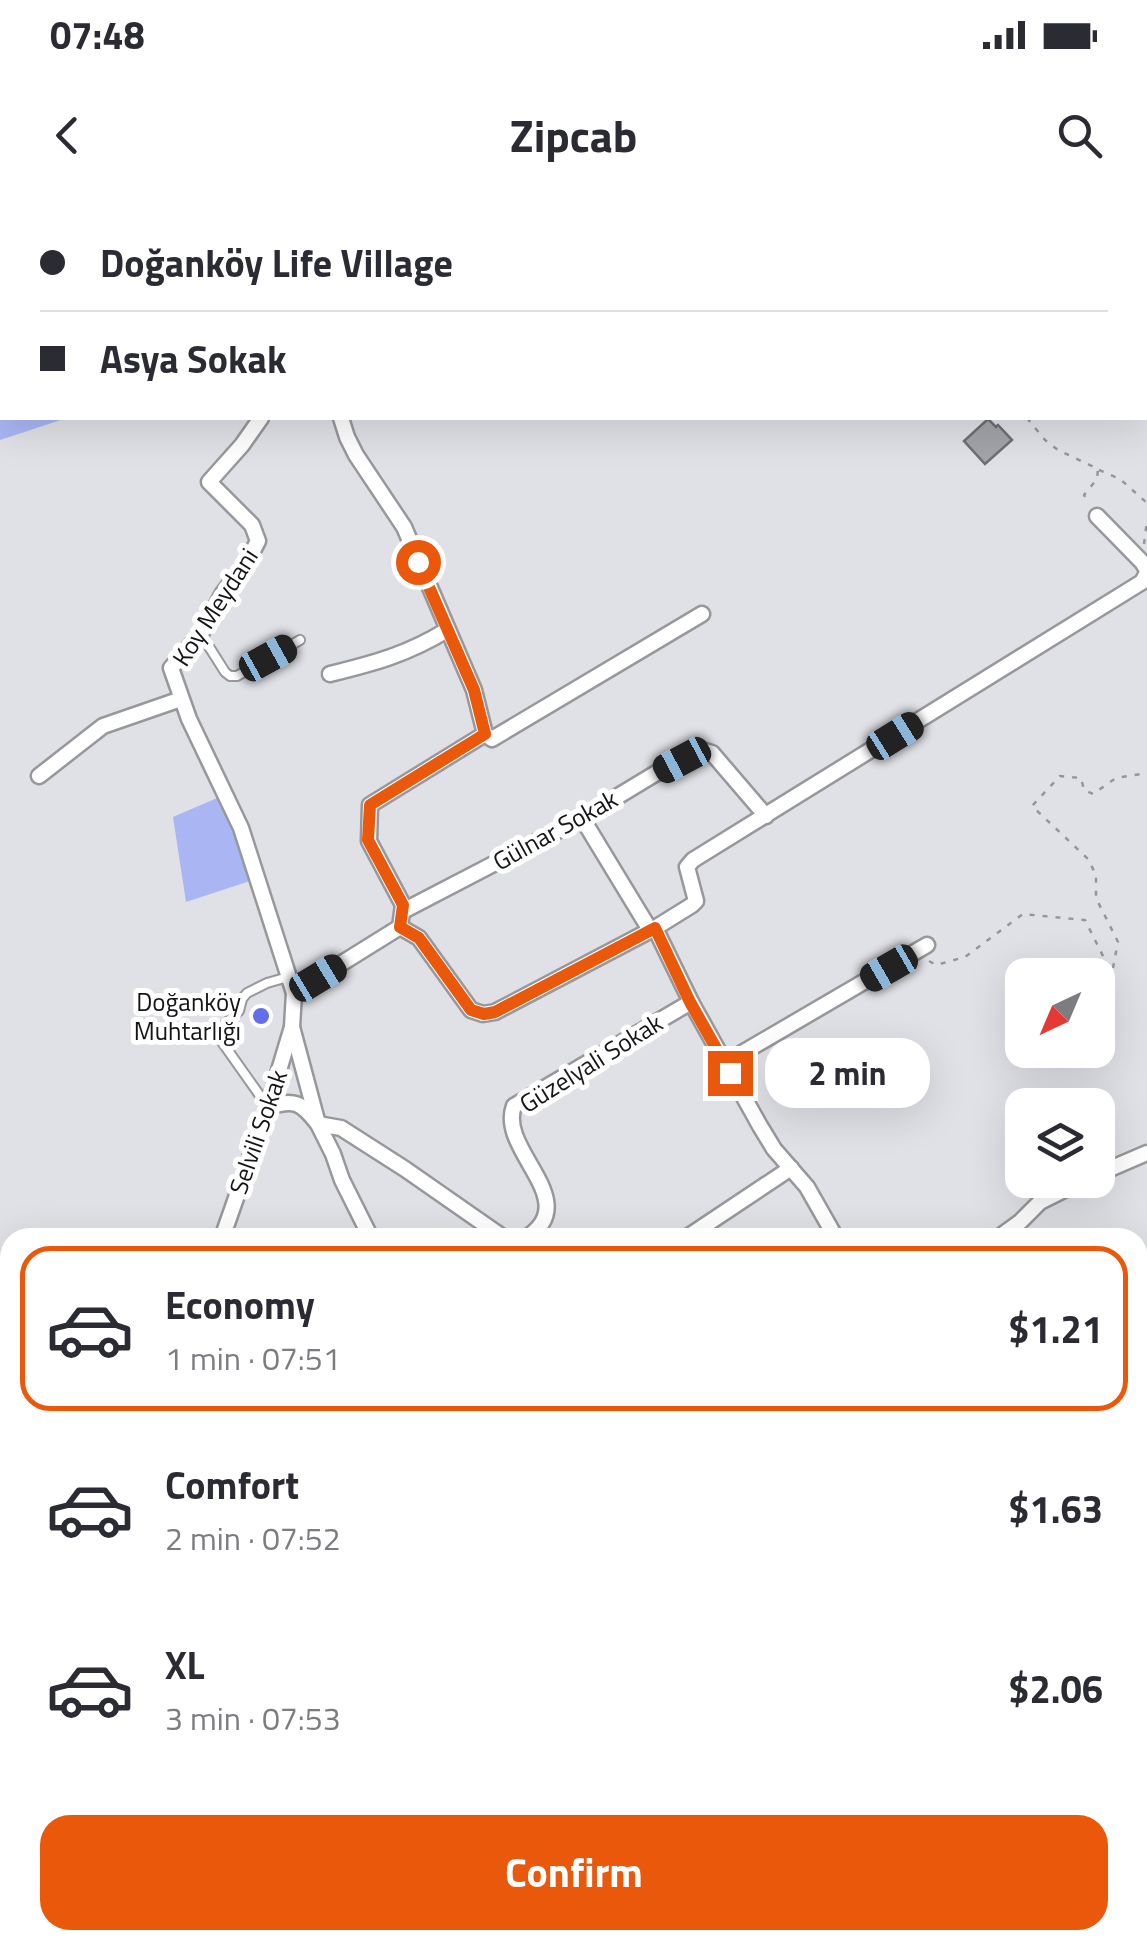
<!DOCTYPE html>
<html lang="en">
<head>
<meta charset="utf-8">
<style>
	:root { --surface:#fff; --page:#f2f2f3; --text:#2b2b33; --muted:#7c7c81; --line:#e1e1e2; --accent:#ea580c }
	body { margin:0; font-family:"Titillium Web",sans-serif; background:var(--page); color:var(--text); height:100vh; display:flex; flex-direction:column; font-size:38px; white-space:nowrap }
	* { box-sizing:border-box; margin:0 }
	p { font-size:32px; color:var(--muted) }
	.icon { flex:none; width:55px; height:55px; fill:none; stroke:currentColor; stroke-width:2; stroke-linecap:round; stroke-linejoin:round }
	.map { position:relative; flex:1; overflow:hidden }
	.details { position:absolute; left:0px; top:1028px; width:1148px; height:722px; display:flex; flex-direction:column; background:var(--surface); border-radius:30px 30px 0 0; box-shadow:0 10px 40px #0002 }
	.details>* { flex:none }
	.top-card { position:absolute; left:0px; top:0px; width:1148px; height:220px; box-shadow:0 10px 40px #0002; display:grid; align-content:center; height:220px; padding:0 40px; background:var(--surface) }
	.needle { width:65px; rotate:224deg }
	.fabs { position:absolute; left:1005px; top:758px; display:grid; gap:20px }
	.fabs a { display:grid; place-items:center; width:110px; height:110px; border-radius:20px; background:var(--surface); box-shadow:0 10px 40px #0002; font-size:50px }
	.end { position:absolute; width:45px; height:45px; margin:-22px; border:12px solid #ea580c; background:#fff; box-shadow:0 0 0 5px #fff }
	.from { border-radius:50% }
	.bubble { position:absolute; height:70px; border-radius:30px; background:var(--surface); box-shadow:0 10px 40px #0002; font-size:32px; font-weight:700; line-height:70px; text-align:center }
	.car { position:absolute; width:30px; height:60px; margin:-30px -15px; border-radius:12px; box-shadow:0 0 8px 2px #0007; background:linear-gradient(#222 24%,#8ab4d8 0 40%,#222 0 76%,#8ab4d8 0 86%,#222 0) }
	.top-card b { display:flex; align-items:center; gap:35px; height:95px; font-size:38px }
	.top-card b+b { border-top:2px solid var(--line) }
	.top-card i { width:25px; height:25px; background:var(--text) }
	ul { padding:18px 0 0; list-style:none }
	li { display:flex; align-items:center; gap:30px; height:165px; margin:0 20px 15px; padding:0 20px; border:5px solid transparent; border-radius:30px }
	li div { flex:1 }
	li b { display:block; font-size:38px }
	li em { font-style:normal; font-weight:700 }
	li.current { border-color:var(--accent) }
	li>.icon { width:90px; height:90px; stroke-width:1.5 }
	.button { display:flex; gap:20px; margin-top:auto; padding:20px 40px }
	.button a { flex:1; height:115px; border-radius:30px; background:var(--accent); color:#fff; font-size:40px; font-weight:700; line-height:115px; text-align:center }
	.status { display:flex; justify-content:space-between; align-items:center; height:70px; padding:0 50px; background:var(--surface); direction:ltr }
	.status svg { height:28px; fill:currentColor }
	header { display:flex; justify-content:space-between; align-items:center; height:130px; padding:0 40px; background:var(--surface); font-size:45px; font-weight:700 }
	.map>svg:first-child { display:block }
	.green { fill:#a9b6f3 }
	.lines { fill:none; stroke-linecap:round; stroke-linejoin:round }
	.stream { stroke:#6872af; stroke-width:4 }
	.building { fill:#a3a4a9; stroke:#6e6f73; stroke-width:2.5 }
	.service-casing { stroke:#97989c; stroke-width:12 }
	.minor-casing { stroke:#97989c; stroke-width:19 }
	.path { stroke:#95969a; stroke-width:2.5; stroke-dasharray:5 8; stroke-linecap:butt }
	.service { stroke:#fff; stroke-width:8 }
	.minor { stroke:#fff; stroke-width:14 }
	.route { stroke:#ea580c; stroke-width:12 }
	.poi-dot { fill:#626fe7; stroke:#fff; stroke-width:4 }
	.labels { text-anchor:middle; dominant-baseline:central; stroke-width:10; stroke-linejoin:round; paint-order:stroke }
	.street-label { font-size:25px; fill:#141416; stroke:#fff }
	.poi-label { font-size:25px; fill:#141416; stroke:#fff; text-anchor:end }
</style>
</head>
<body>
<div class="status"><b>07:48</b><svg viewBox="0 0 49 12"><path d="M0 12V9h3v3zM5 12V6h3v6zM10 12V3h3v9zM15 12V0h3v12zM26 1h20v11H26zM47 4h2v5h-2z"/></svg></div>
<header><svg class="icon" aria-label="back" viewBox="0 0 24 24"><path d="M15 5l-7 7 7 7"/></svg>Zipcab<svg class="icon" aria-label="search" viewBox="0 0 24 24"><circle cx="10" cy="10" r="6"/><path d="M15 15l6 6"/></svg></header>
<div class="map">
<svg width="1147" height="1748" viewBox="0 0 1147 1748">
	<rect width="100%" height="100%" fill="#e0e1e6"/>
	<g class="green">
		<path d="M388,0H673L670,2H385Z"/>
		<path d="M2,176V218H67L0,240V177Z"/>
		<path d="M217,598L225,600L253,680L186,702L173,617Z"/>
	</g>
	<g class="lines">
		<g class="stream">
			<path d="M584,2L587,0"/>
			<path d="M0,212L2,211"/>
		</g>
	</g>
	<path class="building" d="M988,219L996,227L998,225L1012,240L985,264L964,241Z"/>
	<g class="lines">
		<g class="service-casing">
			<g id="service">
				<path d="M201,434L225,472L230,476H237L300,440"/>
				<path d="M268,907L222,842L220,829L239,811L242,799L247,793L267,783L288,777"/>
				<path d="M0,1235L10,1245"/>
				<path d="M0,1672L10,1683"/>
			</g>
		</g>
		<g class="minor-casing">
			<g id="minor">
				<path d="M154,2L158,0"/>
				<path d="M264,2L265,0"/>
				<path d="M794,2L806,0"/>
				<path d="M1145,82L1147,80"/>
				<path d="M0,89L2,88"/>
				<path d="M261,218L242,245L209,282L252,325L258,341L247,362L223,393L201,434L171,468L189,519L241,628L294,793L292,827L318,924L333,954L342,980L371,1038"/>
				<path d="M341,218L347,237L356,255L404,327L474,490L485,534"/>
				<path d="M1097,316L1142,362L1147,370"/>
				<path d="M330,474C375,463 408,454 447,430"/>
				<path d="M39,576L103,526L181,499"/>
				<path d="M582,618L650,730"/>
				<path d="M403,711L582,618L658,572L702,550L712,553L766,616"/>
				<path d="M400,727L419,738L471,810L483,814L495,812L655,728L692,705L696,701L687,667L693,660L1142,382L1147,373"/>
				<path d="M400,727L403,705L369,641L370,605L485,534L492,539L702,414"/>
				<path d="M655,728L691,802L760,926L774,949L807,987L836,1038"/>
				<path d="M294,793L400,727"/>
				<path d="M725,863L927,745"/>
				<path d="M268,907C295,899 301,902 318,924L341,928L405,969L504,1038"/>
				<path d="M1098,974L1147,953"/>
				<path d="M222,1038L268,907L292,827"/>
				<path d="M526,1038C585,1001 497,950 514,906L691,802"/>
				<path d="M686,1038L791,968"/>
				<path d="M998,1038L1020,1022L1040,1002L1084,980"/>
				<path d="M0,1496L10,1465"/>
				<path d="M527,1740L528,1748"/>
				<path d="M1116,1740L1119,1748"/>
				<path d="M603,1748L608,1740"/>
			</g>
		</g>
		<g class="path">
			<path d="M1027,218L1045,240L1058,250L1098,269L1097,279L1084,295L1089,303"/>
			<path d="M1099,270L1120,279L1147,303V309"/>
			<path d="M1144,344L1147,320"/>
			<path d="M929,761L936,765L965,757L1023,714L1085,720L1111,772"/>
			<path d="M1098,804L1112,773L1118,742L1096,698V675L1088,659L1032,606L1060,576L1081,578L1084,590L1093,594L1116,578L1147,573"/>
			<path d="M1052,866L1060,850"/>
		</g>
		<use href="#service" class="service"/>
		<use href="#minor" class="minor"/>
	</g>
	<g class="lines">
		<path class="route" d="M418,362L474,490L485,534L370,605L368,640L403,705L400,727L419,738L471,810L484,814L495,812L655,728L690,802L730,873"/>
	</g>
	<circle class="poi-dot" cx="261" cy="816" r="10"/>
	<g class="labels">
		<g class="street-label">
			<text transform="translate(215 407) rotate(-57)">Koy Meydani</text>
			<text transform="translate(555 630) rotate(-29)">Gülnar Sokak</text>
			<text transform="translate(591 863) rotate(-32)">Güzelyali Sokak</text>
			<text transform="translate(258 932) rotate(-71)">Selvili Sokak</text>
		</g>
		<g class="poi-label">
			<text x="241" y="802">Doğanköy<tspan x="241" dy="29">Muhtarlığı</tspan></text>
		</g>
	</g>
</svg>
<div class="fabs">
<a><svg class="needle" viewBox="-14 -14 28 28"><path d="M0-13l5 13h-10z" fill="#e53935"/><path d="M0 13l5-13h-10z" fill="#7c7c81"/></svg></a>
<a><svg class="icon" aria-label="layers" viewBox="0 0 24 24"><path d="M12 4l9 5-9 5-9-5zM3 14l9 5 9-5"/></svg></a>
</div>
<i class="end from" style="left:418px;top:362px"></i>
<i class="end" style="left:730px;top:873px"></i>
<div class="bubble" style="left:765px;top:838px;width:165px">2 min</div>
<i class="car" style="left:268px;top:458px;rotate:61deg"></i>
<i class="car" style="left:895px;top:536px;rotate:58deg"></i>
<i class="car" style="left:682px;top:560px;rotate:242deg"></i>
<i class="car" style="left:889px;top:768px;rotate:240deg"></i>
<i class="car" style="left:318px;top:778px;rotate:59deg"></i>
<div class="top-card">
<b><i class="from"></i>Doğanköy Life Village</b>
<b><i></i>Asya Sokak</b>
</div>
<section class="details">
<ul>
<li class="current"><svg class="icon" aria-label="car" viewBox="0 0 24 24"><path d="M5 17H2v-5l4-1 3-4h7l3 4 3 1v5h-3M9 17h6M6 11h13"/><circle cx="7" cy="17" r="2"/><circle cx="17" cy="17" r="2"/></svg><div><b>Economy</b><p>1 min · 07:51</p></div><em>$1.21</em></li>
<li><svg class="icon" aria-label="car" viewBox="0 0 24 24"><path d="M5 17H2v-5l4-1 3-4h7l3 4 3 1v5h-3M9 17h6M6 11h13"/><circle cx="7" cy="17" r="2"/><circle cx="17" cy="17" r="2"/></svg><div><b>Comfort</b><p>2 min · 07:52</p></div><em>$1.63</em></li>
<li><svg class="icon" aria-label="car" viewBox="0 0 24 24"><path d="M5 17H2v-5l4-1 3-4h7l3 4 3 1v5h-3M9 17h6M6 11h13"/><circle cx="7" cy="17" r="2"/><circle cx="17" cy="17" r="2"/></svg><div><b>XL</b><p>3 min · 07:53</p></div><em>$2.06</em></li>
</ul>
<div class="button"><a>Confirm</a></div>
</section>
</div>
</body>
</html>
